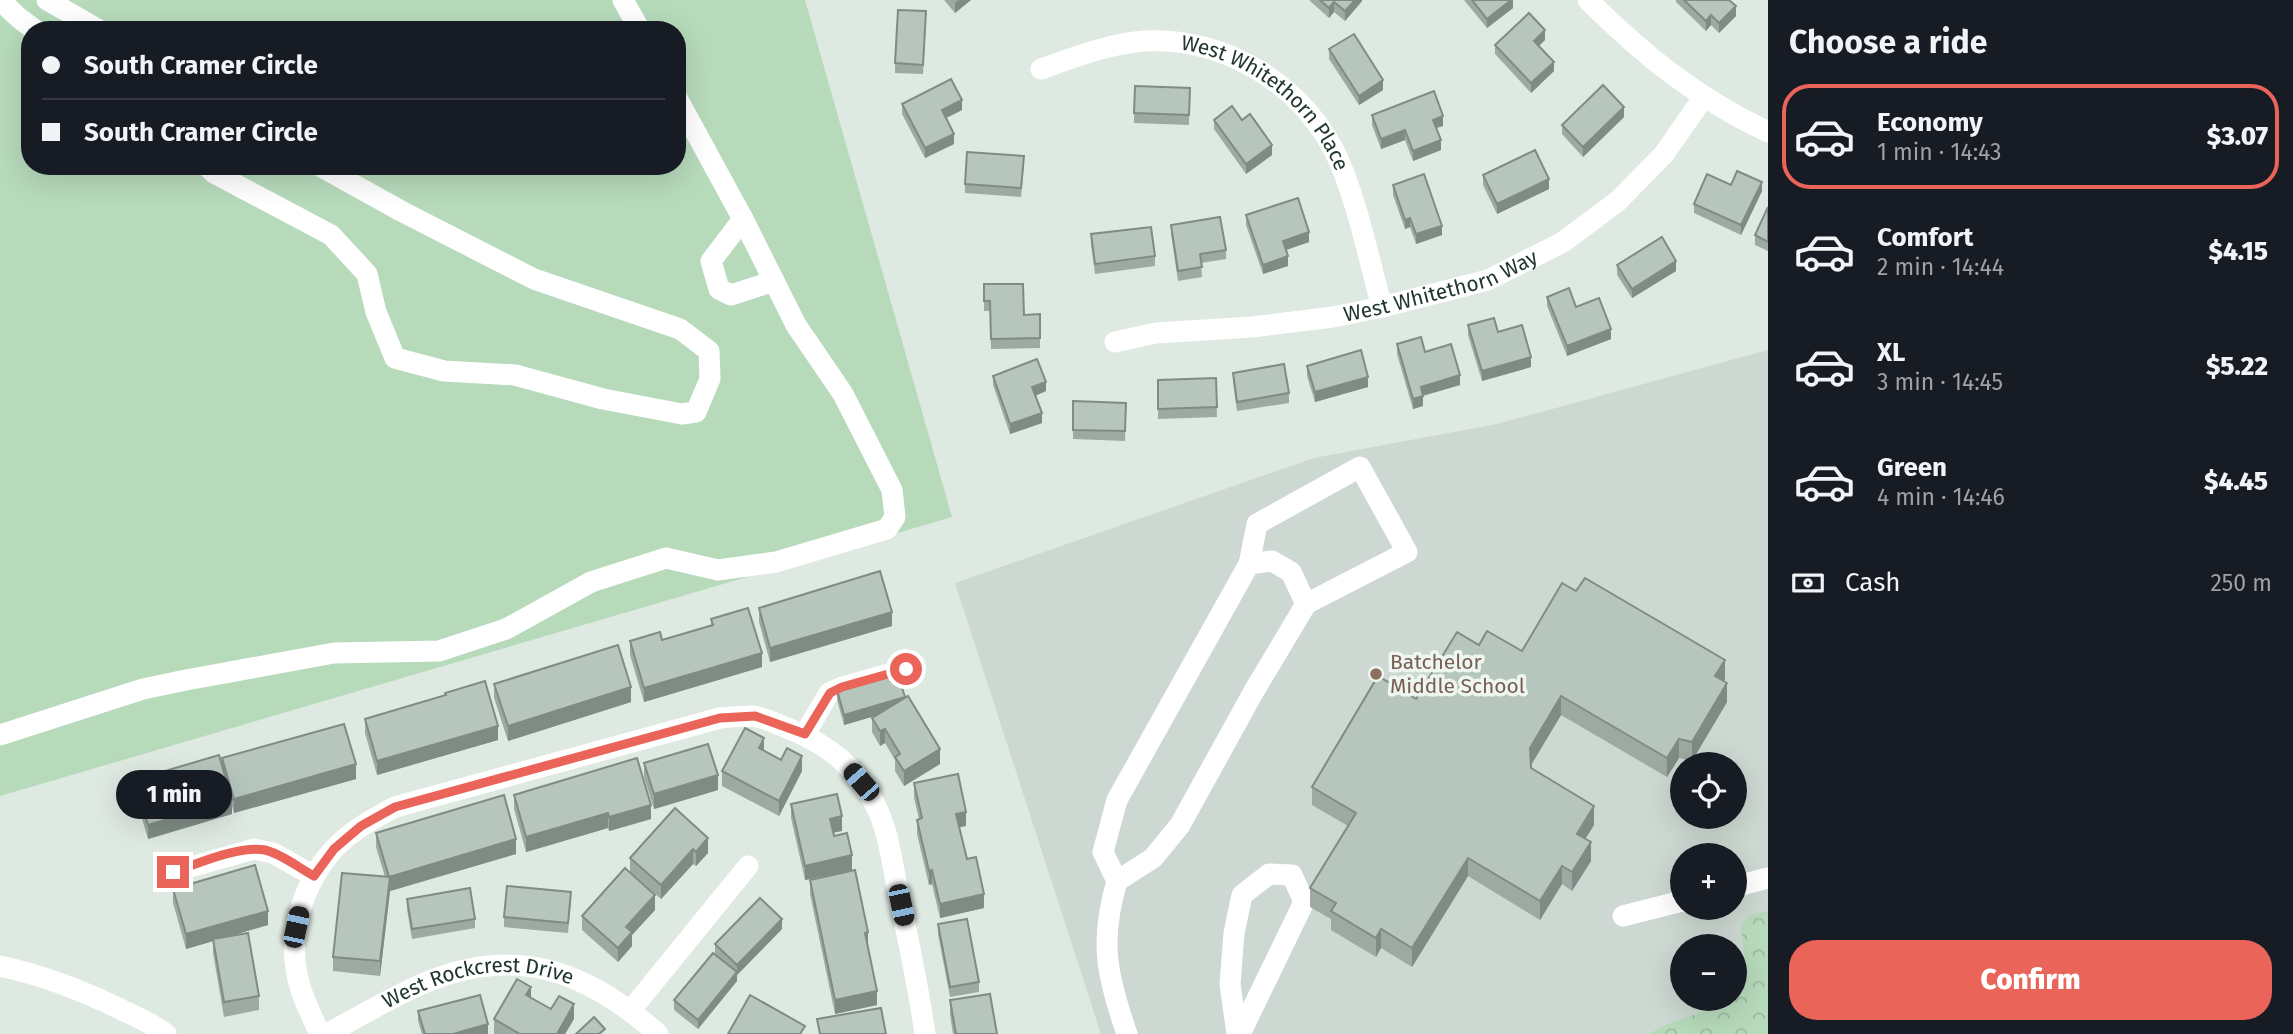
<!DOCTYPE html>
<html lang="en">
<head>
<meta charset="utf-8">
<style>
	:root { --surface:#171b24; --page:#242831; --text:#f1f3f6; --muted:#9ea1a6; --line:#363941; --accent:#eb6459 }
	body { margin:0; font-family:"Fira Sans",sans-serif; background:var(--page); color:var(--text); height:100vh; display:flex; flex-direction:column; font-size:26px; white-space:nowrap }
	* { box-sizing:border-box; margin:0 }
	p { font-size:23px; color:var(--muted) }
	.icon { flex:none; width:38px; height:38px; fill:none; stroke:currentColor; stroke-width:2; stroke-linecap:round; stroke-linejoin:round }
	.map { position:relative; flex:1; overflow:hidden }
	.panel { display:flex; flex-direction:column; background:var(--surface); width:525px }
	.panel>* { flex:none }
	.top-card { position:absolute; left:21px; top:21px; width:665px; height:154px; border-radius:28px; box-shadow:0 7px 28px #0002; display:grid; align-content:center; height:154px; padding:0 21px; background:var(--surface) }
	.fabs { position:absolute; left:1670px; top:752px; display:grid; gap:14px }
	.fabs a { display:grid; place-items:center; width:77px; height:77px; border-radius:50%; background:var(--surface); box-shadow:0 7px 28px #0002; font-size:35px }
	.end { position:absolute; width:32px; height:32px; margin:-16px; border:9px solid #eb6459; background:#fff; box-shadow:0 0 0 4px #fff }
	.from { border-radius:50% }
	.bubble { position:absolute; height:49px; border-radius:24px; background:var(--surface); box-shadow:0 7px 28px #0002; font-size:23px; font-weight:800; line-height:49px; text-align:center }
	.car { position:absolute; width:21px; height:42px; margin:-21px -10px; border-radius:9px; box-shadow:0 0 5px 2px #0007; background:linear-gradient(#222 24%,#8ab4d8 0 40%,#222 0 76%,#8ab4d8 0 86%,#222 0) }
	.top-card b { display:flex; align-items:center; gap:24px; height:66px; font-size:26px }
	.top-card b+b { border-top:2px solid var(--line) }
	.top-card i { width:18px; height:18px; background:var(--text) }
	ul { padding:0; list-style:none }
	li { display:flex; align-items:center; gap:21px; height:105px; margin:0 14px 10px; padding:0 7px; border:4px solid transparent; border-radius:28px }
	li div { flex:1 }
	li b { display:block; font-size:26px }
	li em { font-style:normal; font-weight:800 }
	li.active { border-color:var(--accent) }
	li>.icon { width:63px; height:63px; stroke-width:1.5 }
	h2 { padding:0 21px; font-size:32px; line-height:84px }
	.pay { display:flex; align-items:center; gap:18px; height:77px; padding:0 21px; font-size:26px }
	.pay p { margin-inline-start:auto }
	.primary-button { display:flex; gap:14px; margin-top:auto; padding:14px 21px }
	.primary-button a { flex:1; height:80px; border-radius:28px; background:var(--accent); color:#fff; font-size:28px; font-weight:800; line-height:80px; text-align:center }
	main { display:flex; flex:1; min-height:0 }
	.map>svg:first-child { display:block }
	.built { fill:#ccd8d1; fill-rule:evenodd }
	.green { fill:#b7dabb; fill-rule:evenodd }
	.forest { fill:url(#forest-crowns) }
	.lines { fill:none; stroke-linecap:round; stroke-linejoin:round }
	.minor { stroke:#fff; stroke-width:21 }
	.wall { fill:#9daaa3 }
	.shaded-wall { fill:#7f8b84 }
	.building { fill:#b6c6bd; stroke:#7f8b84; stroke-width:2 }
	.route { stroke:#eb6459; stroke-width:9 }
	.education-dot { fill:#8d6e63; stroke:#eef6f0; stroke-width:2.5 }
	.labels { text-anchor:middle; dominant-baseline:central; stroke-width:7; stroke-linejoin:round; paint-order:stroke }
	.street-label { font-size:21px; fill:#20372d; stroke:#eef6f0 }
	.education-label { font-size:21px; fill:#785e54; stroke:#eef6f0; text-anchor:start }
</style>
</head>
<body>
<main>
<div class="map">
<svg width="1768" height="1034" viewBox="0 0 1768 1034">
	<defs>
		<pattern id="forest-crowns" width="20" height="18" patternUnits="userSpaceOnUse" patternTransform="scale(1.75)"><rect width="20" height="18" fill="#b7dabb"/><path d="M2 6a3 3 0 1 1 6 0M12 15a3 3 0 1 1 6 0" fill="none" stroke="#9dbca1"/></pattern>
	</defs>
	<rect width="100%" height="100%" fill="#dee9e2"/>
	<path class="built" d="M1768,350V1034H1101L955,583L1314,458L1497,424ZM1682,765H1734V817H1682ZM1682,856H1734V908H1682ZM1682,947H1734V999H1682Z"/>
	<path class="green" d="M0,0H805L952,517L0,796ZM30,30H677V166H30Z"/>
	<path class="forest" d="M1768,911V1034H1649L1662,1026L1719,1006L1724,999H1734V988L1746,973L1741,926L1751,914Z"/>
	<g class="lines">
		<g class="minor">
			<path d="M0,0L19,18L35,30"/>
			<path d="M47,0L99,30"/>
			<path d="M623,0L640,30"/>
			<path d="M1588,0C1643,55 1698,99 1768,132"/>
			<path id="s1" d="M1041,69C1075,57 1108,44 1144,41C1227,36 1308,88 1340,163C1359,209 1369,260 1382,307"/>
			<path d="M207,166L214,173L331,235L367,274L376,312L395,358L444,371L515,375L603,399L682,414L696,412L710,379L709,351L680,329L534,279L401,211L320,166"/>
			<path d="M743,219L711,261L719,289L731,295L774,281"/>
			<path id="s2" d="M1115,342L1156,333L1252,327L1333,317L1382,307L1488,280L1563,242L1618,201L1664,154L1703,98"/>
			<path d="M1249,564L1257,524L1360,467L1407,552L1306,604"/>
			<path d="M805,734L829,693L842,687L906,669"/>
			<path d="M0,735L143,689L186,680L334,653L439,651L506,629L591,582L666,558L718,570L776,562L887,529L895,517L892,490L843,394L796,325L743,219L677,98"/>
			<path d="M173,872L254,849L273,853L314,876"/>
			<path d="M1117,881L1103,852L1117,800L1249,564L1272,561L1291,572L1306,604L1254,691L1180,825L1153,858L1117,881C1099,942 1107,976 1127,1034"/>
			<path d="M1734,887L1768,878"/>
			<path d="M1623,916L1682,901"/>
			<path d="M0,966C42,975 79,989 118,1008C134,1016 152,1023 166,1034"/>
			<path d="M631,1010L748,866"/>
			<path d="M320,1034C312,1016 302,998 298,979C287,934 303,884 333,850C350,831 373,819 395,807L720,718C730,717 741,716 752,716C762,717 773,722 782,726C827,743 860,768 879,813C889,836 892,862 897,886C907,935 918,984 925,1034"/>
			<path id="s3" d="M327,1034C358,1017 390,998 422,984C515,944 586,970 658,1034"/>
			<path d="M1237,1034L1230,984L1234,933L1242,895L1269,874L1292,875L1304,902L1240,1034"/>
		</g>
	</g>
	<g class="wall">
		<path d="M944,0H971L955,13Z"/>
		<path d="M1309,0H1362V1L1345,21L1334,12L1329,18Z"/>
		<path d="M1464,0H1513V8L1487,28Z"/>
		<path d="M1676,0H1729L1736,16L1719,33L1711,25L1706,31L1676,2Z"/>
		<path d="M926,21L923,74L895,73V63Z"/>
		<path d="M1545,40L1539,46L1554,71L1531,93L1495,54V45Z"/>
		<path d="M1329,49L1383,90L1359,105L1329,59Z"/>
		<path d="M1190,88L1189,125L1134,123V113Z"/>
		<path d="M902,104L962,110L946,118L954,144L925,158L902,114Z"/>
		<path d="M1372,115L1443,126L1436,128L1441,150L1413,161L1405,140L1381,149L1372,125Z"/>
		<path d="M1624,117L1583,157L1562,134V125Z"/>
		<path d="M1214,120H1242L1272,155L1246,174L1214,129Z"/>
		<path d="M1024,166L1021,197L965,193V184Z"/>
		<path d="M1483,175L1549,189L1497,214L1483,185Z"/>
		<path d="M1393,185L1442,235L1416,244L1410,227L1405,229L1393,195Z"/>
		<path d="M1731,185L1762,191L1741,235L1694,213V204Z"/>
		<path d="M1768,207V251L1755,245V235Z"/>
		<path d="M1246,215L1309,242L1286,250L1288,266L1263,274L1246,225Z"/>
		<path d="M1171,225L1226,250V259L1201,263L1202,277L1178,281L1171,234Z"/>
		<path d="M1091,234L1155,256V266L1095,274L1091,244Z"/>
		<path d="M1617,265L1676,271L1632,298L1617,275Z"/>
		<path d="M984,284L1024,315L1040,314V348L991,349L990,311H984Z"/>
		<path d="M1547,297L1576,307L1611,339L1567,356L1547,306Z"/>
		<path d="M1468,325L1498,332L1531,367L1482,381L1468,335Z"/>
		<path d="M1397,344L1425,352L1460,385L1423,396V406L1413,409L1397,354Z"/>
		<path d="M1307,366L1368,387L1315,402L1307,376Z"/>
		<path d="M1233,373L1289,393V403L1237,411L1233,382Z"/>
		<path d="M993,376L1046,391L1035,396L1042,423L1010,434L993,385Z"/>
		<path d="M1216,378L1217,417L1158,419V380Z"/>
		<path d="M1126,403L1125,441L1073,439V430Z"/>
		<path d="M759,608L892,626L770,662L759,622Z"/>
		<path d="M711,619L762,667L644,702L630,655V641L662,640L711,625Z"/>
		<path d="M1479,645L1725,679L1724,681L1727,702L1692,761L1679,758L1667,777L1561,715L1531,764V768L1594,825L1585,839L1591,861L1572,891L1562,884L1540,920L1468,876L1412,967L1381,948L1376,957L1331,930V919L1310,907V888L1348,826L1312,805V787L1416,699Z"/>
		<path d="M494,684L631,702L508,741L494,698Z"/>
		<path d="M837,690L905,698L940,764L904,786L895,771V760L885,743L880,746L872,732V718L875,716L844,725L837,700Z"/>
		<path d="M445,693L498,740L377,775L365,733V719L445,696Z"/>
		<path d="M764,751L802,771L779,816L722,786V771Z"/>
		<path d="M222,758L356,779L234,813L232,806V814L148,839L135,795V780L222,768Z"/>
		<path d="M644,763L718,790L654,809L644,777Z"/>
		<path d="M914,783L966,826L959,827L967,859L984,908L940,918L932,884L929,885L917,834V820L919,819L914,798Z"/>
		<path d="M514,795L651,819L609,831L608,828L526,852L514,809Z"/>
		<path d="M791,804L842,831L833,833L834,836L852,870L805,880L791,818Z"/>
		<path d="M675,808L708,853L696,866L693,864L661,899L630,872V858Z"/>
		<path d="M376,833L516,854L390,891L380,976L333,971V957L385,877L376,847Z"/>
		<path d="M810,880L868,947L877,1005L835,1014L810,894Z"/>
		<path d="M173,889L268,925L232,935L259,996V1010L224,1017L213,953V941L186,949L173,903Z"/>
		<path d="M407,899L475,919V928L412,939L407,909Z"/>
		<path d="M571,902L568,933L504,927V917Z"/>
		<path d="M655,910L632,935V946L618,962L582,930V916Z"/>
		<path d="M938,924L979,982V992L950,997L938,934Z"/>
		<path d="M782,929L737,975V981L698,1029L674,1010V1000L715,954V944Z"/>
		<path d="M531,998L551,1009L574,1019L565,1034H494V1019Z"/>
		<path d="M950,1000L997,1034H953L950,1015Z"/>
		<path d="M418,1011L488,1024V1034H422L418,1021Z"/>
	</g>
	<g class="shaded-wall">
		<path d="M959,0H971L955,13V3Z"/>
		<path d="M1355,0H1362V1L1345,21V11Z"/>
		<path d="M1511,0H1513V8L1487,28V19Z"/>
		<path d="M1334,2V12L1329,18V8Z"/>
		<path d="M1736,6V16L1719,33V23Z"/>
		<path d="M1711,15V25L1706,31V21Z"/>
		<path d="M1545,30V40L1534,50V41Z"/>
		<path d="M1554,62V71L1531,93V83Z"/>
		<path d="M1383,80V90L1359,105V96Z"/>
		<path d="M962,100V110L942,120V110Z"/>
		<path d="M1624,107V117L1583,157V147Z"/>
		<path d="M1443,116V126L1433,129V120Z"/>
		<path d="M1405,130V140L1381,149V139Z"/>
		<path d="M954,134V144L925,158V148Z"/>
		<path d="M1441,140V150L1413,161V151Z"/>
		<path d="M1272,145V155L1246,174V164Z"/>
		<path d="M1549,179V189L1497,214V204Z"/>
		<path d="M1762,182V191L1741,235V225Z"/>
		<path d="M1410,218V227L1405,229V220Z"/>
		<path d="M1442,226V235L1416,244V234Z"/>
		<path d="M1309,232V242L1283,251V241Z"/>
		<path d="M1288,256V266L1263,274V265Z"/>
		<path d="M1676,261V271L1632,298V289Z"/>
		<path d="M1611,329V339L1567,356V346Z"/>
		<path d="M1531,357V367L1482,381V371Z"/>
		<path d="M1460,375V385L1421,396V387Z"/>
		<path d="M1368,377V387L1315,402V392Z"/>
		<path d="M1046,382V391L1032,397V387Z"/>
		<path d="M1423,396V406L1413,409V399Z"/>
		<path d="M1042,413V423L1010,434V424Z"/>
		<path d="M892,612V626L770,662V648Z"/>
		<path d="M762,653V667L644,702V688Z"/>
		<path d="M1725,660V679L1715,695V676Z"/>
		<path d="M1727,683V702L1692,761V742Z"/>
		<path d="M631,687V702L508,741V726Z"/>
		<path d="M1561,696V715L1530,767V748Z"/>
		<path d="M905,697V707L844,725V715Z"/>
		<path d="M498,726V740L377,775V761Z"/>
		<path d="M885,729V743L880,746V731Z"/>
		<path d="M764,738V753L759,748Z"/>
		<path d="M1679,739V758L1667,777V758Z"/>
		<path d="M940,749V764L904,786V771Z"/>
		<path d="M802,756V771L779,816V801Z"/>
		<path d="M356,764V779L234,813V799Z"/>
		<path d="M718,775V790L654,809V794Z"/>
		<path d="M232,800V814L148,839V825Z"/>
		<path d="M651,805V819L609,831V817Z"/>
		<path d="M1594,806V825L1577,852V834Z"/>
		<path d="M966,812V826L956,828V814Z"/>
		<path d="M608,813V828L526,852V837Z"/>
		<path d="M842,816V831L830,833V819Z"/>
		<path d="M708,838V853L696,866V852Z"/>
		<path d="M516,839V854L390,891L380,976V961L389,877Z"/>
		<path d="M1591,842V861L1572,891V872Z"/>
		<path d="M693,849V864L661,899V885Z"/>
		<path d="M852,855V870L805,880V866Z"/>
		<path d="M1468,858V876L1412,967V948Z"/>
		<path d="M1562,866V884L1540,920V901Z"/>
		<path d="M932,870V884L929,885V871Z"/>
		<path d="M984,894V908L940,918V904Z"/>
		<path d="M655,895V910L632,935V946L618,962V948L626,927Z"/>
		<path d="M268,911V925L186,949V934Z"/>
		<path d="M782,919V929L737,975V981L698,1029V1020L737,972V965Z"/>
		<path d="M1381,929V948L1376,957V938Z"/>
		<path d="M868,932V947L865,933Z"/>
		<path d="M531,987V1001L526,995Z"/>
		<path d="M877,991V1005L835,1014V1000Z"/>
		<path d="M574,1004V1019L565,1034H557Z"/>
		<path d="M488,1024V1034H453Z"/>
	</g>
	<g class="building">
		<path d="M1320,0H1355L1345,11L1334,2L1329,8Z"/>
		<path d="M1472,0H1511L1487,19Z"/>
		<path d="M1684,0H1729L1736,6L1719,23L1711,15L1706,21Z"/>
		<path d="M898,10L926,11L923,65L895,63Z"/>
		<path d="M1529,13L1545,30L1534,41L1554,62L1531,83L1495,45Z"/>
		<path d="M1354,34L1383,80L1359,96L1329,49Z"/>
		<path d="M951,79L962,100L942,110L954,134L925,148L902,104Z"/>
		<path d="M1603,85L1624,107L1583,147L1562,125Z"/>
		<path d="M1135,86L1190,88L1189,115L1134,113Z"/>
		<path d="M1434,91L1443,116L1433,120L1441,140L1413,151L1405,130L1381,139L1372,115Z"/>
		<path d="M1232,106L1242,120L1250,114L1272,145L1246,164L1214,120Z"/>
		<path d="M1535,150L1549,179L1497,204L1483,175Z"/>
		<path d="M967,152L1024,156L1021,188L965,184Z"/>
		<path d="M1737,171L1762,182L1741,225L1694,204L1707,174L1731,185Z"/>
		<path d="M1424,174L1442,226L1416,234L1410,218L1405,220L1393,185Z"/>
		<path d="M1298,198L1309,232L1283,241L1288,256L1263,265L1246,215Z"/>
		<path d="M1768,207V242L1755,235Z"/>
		<path d="M1220,217L1226,250L1200,254L1202,267L1178,271L1171,225Z"/>
		<path d="M1151,227L1155,256L1095,264L1091,234Z"/>
		<path d="M1662,237L1676,261L1632,289L1617,265Z"/>
		<path d="M984,284H1023L1024,315L1040,314V338L991,339L990,301H984Z"/>
		<path d="M1569,288L1576,307L1599,298L1611,329L1567,346L1547,297Z"/>
		<path d="M1494,318L1498,332L1522,325L1531,357L1482,371L1468,325Z"/>
		<path d="M1421,337L1425,352L1451,344L1460,375L1421,387L1423,396L1413,399L1397,344Z"/>
		<path d="M1361,350L1368,377L1315,392L1307,366Z"/>
		<path d="M1037,359L1046,382L1032,387L1042,413L1010,424L993,376Z"/>
		<path d="M1284,364L1289,393L1237,402L1233,373Z"/>
		<path d="M1216,378L1217,407L1158,409V380Z"/>
		<path d="M1073,401L1126,403L1125,431L1073,430Z"/>
		<path d="M880,571L892,612L770,648L759,608Z"/>
		<path d="M1585,578L1725,660L1715,676L1727,683L1692,742L1679,739L1667,758L1561,696L1530,748L1531,768L1594,806L1577,834L1591,842L1572,872L1562,866L1540,901L1468,858L1412,948L1381,929L1376,938L1331,911L1336,903L1310,888L1356,813L1312,787L1378,676L1416,699L1457,632L1479,645L1487,631L1522,651L1562,583L1576,591Z"/>
		<path d="M748,608L762,653L644,688L630,641L660,632L662,640L713,625L711,619Z"/>
		<path d="M618,645L631,687L508,726L494,684Z"/>
		<path d="M897,672L905,697L844,715L837,690Z"/>
		<path d="M485,681L498,726L377,761L365,719L446,695L445,693Z"/>
		<path d="M908,696L940,749L904,771L895,757L900,754L885,729L880,731L872,718Z"/>
		<path d="M344,724L356,764L234,799L222,758Z"/>
		<path d="M745,728L764,738L759,748L781,760L787,748L802,756L779,801L722,771Z"/>
		<path d="M708,744L718,775L654,794L644,763Z"/>
		<path d="M219,755L232,800L148,825L135,780Z"/>
		<path d="M637,758L651,805L609,817L608,813L526,837L514,795Z"/>
		<path d="M958,774L966,812L956,814L967,859L976,857L984,894L940,904L932,870L929,871L917,820L922,818L914,783Z"/>
		<path d="M837,794L842,816L830,819L834,836L847,833L852,855L805,866L791,804Z"/>
		<path d="M504,795L516,839L389,877L376,833Z"/>
		<path d="M675,808L708,838L696,852L693,849L661,885L630,858Z"/>
		<path d="M255,865L268,911L186,934L173,889Z"/>
		<path d="M625,868L655,895L626,927L632,932L618,948L582,916Z"/>
		<path d="M855,870L868,932L865,933L877,991L835,1000L810,880Z"/>
		<path d="M342,873L390,877L380,961L333,957Z"/>
		<path d="M507,886L571,892L568,923L504,917Z"/>
		<path d="M470,888L475,919L412,929L407,899Z"/>
		<path d="M760,898L782,919L737,965L715,944Z"/>
		<path d="M967,919L979,982L950,987L938,924Z"/>
		<path d="M248,933L259,996L224,1002L213,939Z"/>
		<path d="M713,953L737,972L698,1020L674,1000Z"/>
		<path d="M517,979L531,987L526,995L551,1009L559,996L574,1004L557,1034H520L494,1019Z"/>
		<path d="M990,994L997,1034H956L950,1000Z"/>
		<path d="M480,995L488,1024L453,1034H425L418,1011Z"/>
		<path d="M750,995L805,1026L800,1034H728Z"/>
		<path d="M881,1008L886,1034H820L817,1019Z"/>
		<path d="M594,1017L605,1029L599,1034H576Z"/>
	</g>
	<g class="lines">
		<path class="route" d="M173,872C197,864 240,845 265,850C282,854 299,868 314,876L334,849L361,826L395,807L720,718L755,716L805,734L830,693L842,687L906,669"/>
	</g>
	<circle class="education-dot" cx="1376" cy="674" r="7"/>
	<g class="labels">
		<g class="street-label">
			<text stroke="none"><textPath href="#s1" startOffset="252">West Whitethorn Place</textPath></text>
			<text stroke="none"><textPath href="#s2" startOffset="332">West Whitethorn Way</textPath></text>
			<text stroke="none"><textPath href="#s3" startOffset="164">West Rockcrest Drive</textPath></text>
		</g>
		<g class="education-label">
			<text x="1390" y="662">Batchelor<tspan x="1390" dy="24">Middle School</tspan></text>
		</g>
	</g>
</svg>
<div class="fabs">
<a><svg class="icon" aria-label="locate" viewBox="0 0 24 24"><circle cx="12" cy="12" r="6"/><path d="M12 2v4M12 18v4M2 12h4M18 12h4"/></svg></a>
<a>+</a>
<a>−</a>
</div>
<i class="end from" style="left:906px;top:669px"></i>
<i class="end" style="left:173px;top:872px"></i>
<div class="bubble" style="left:116px;top:770px;width:116px">1 min</div>
<i class="car" style="left:861px;top:782px;rotate:319deg"></i>
<i class="car" style="left:901px;top:905px;rotate:168deg"></i>
<i class="car" style="left:296px;top:927px;rotate:12deg"></i>
<div class="top-card">
<b><i class="from"></i>South Cramer Circle</b>
<b><i></i>South Cramer Circle</b>
</div>
</div>
<section class="panel">
<h2>Choose a ride</h2>
<ul>
<li class="active"><svg class="icon" aria-label="car" viewBox="0 0 24 24"><path d="M5 17H2v-5l4-1 3-4h7l3 4 3 1v5h-3M9 17h6M6 11h13"/><circle cx="7" cy="17" r="2"/><circle cx="17" cy="17" r="2"/></svg><div><b>Economy</b><p>1 min · 14:43</p></div><em>$3.07</em></li>
<li><svg class="icon" aria-label="car" viewBox="0 0 24 24"><path d="M5 17H2v-5l4-1 3-4h7l3 4 3 1v5h-3M9 17h6M6 11h13"/><circle cx="7" cy="17" r="2"/><circle cx="17" cy="17" r="2"/></svg><div><b>Comfort</b><p>2 min · 14:44</p></div><em>$4.15</em></li>
<li><svg class="icon" aria-label="car" viewBox="0 0 24 24"><path d="M5 17H2v-5l4-1 3-4h7l3 4 3 1v5h-3M9 17h6M6 11h13"/><circle cx="7" cy="17" r="2"/><circle cx="17" cy="17" r="2"/></svg><div><b>XL</b><p>3 min · 14:45</p></div><em>$5.22</em></li>
<li><svg class="icon" aria-label="car" viewBox="0 0 24 24"><path d="M5 17H2v-5l4-1 3-4h7l3 4 3 1v5h-3M9 17h6M6 11h13"/><circle cx="7" cy="17" r="2"/><circle cx="17" cy="17" r="2"/></svg><div><b>Green</b><p>4 min · 14:46</p></div><em>$4.45</em></li>
</ul>
<div class="pay"><svg class="icon" aria-label="cash" viewBox="0 0 24 24"><path d="M3 7h18v10H3z"/><circle cx="12" cy="12" r="2"/></svg>Cash<p>250 m</p></div>
<div class="primary-button"><a>Confirm</a></div>
</section>
</main>
</body>
</html>
